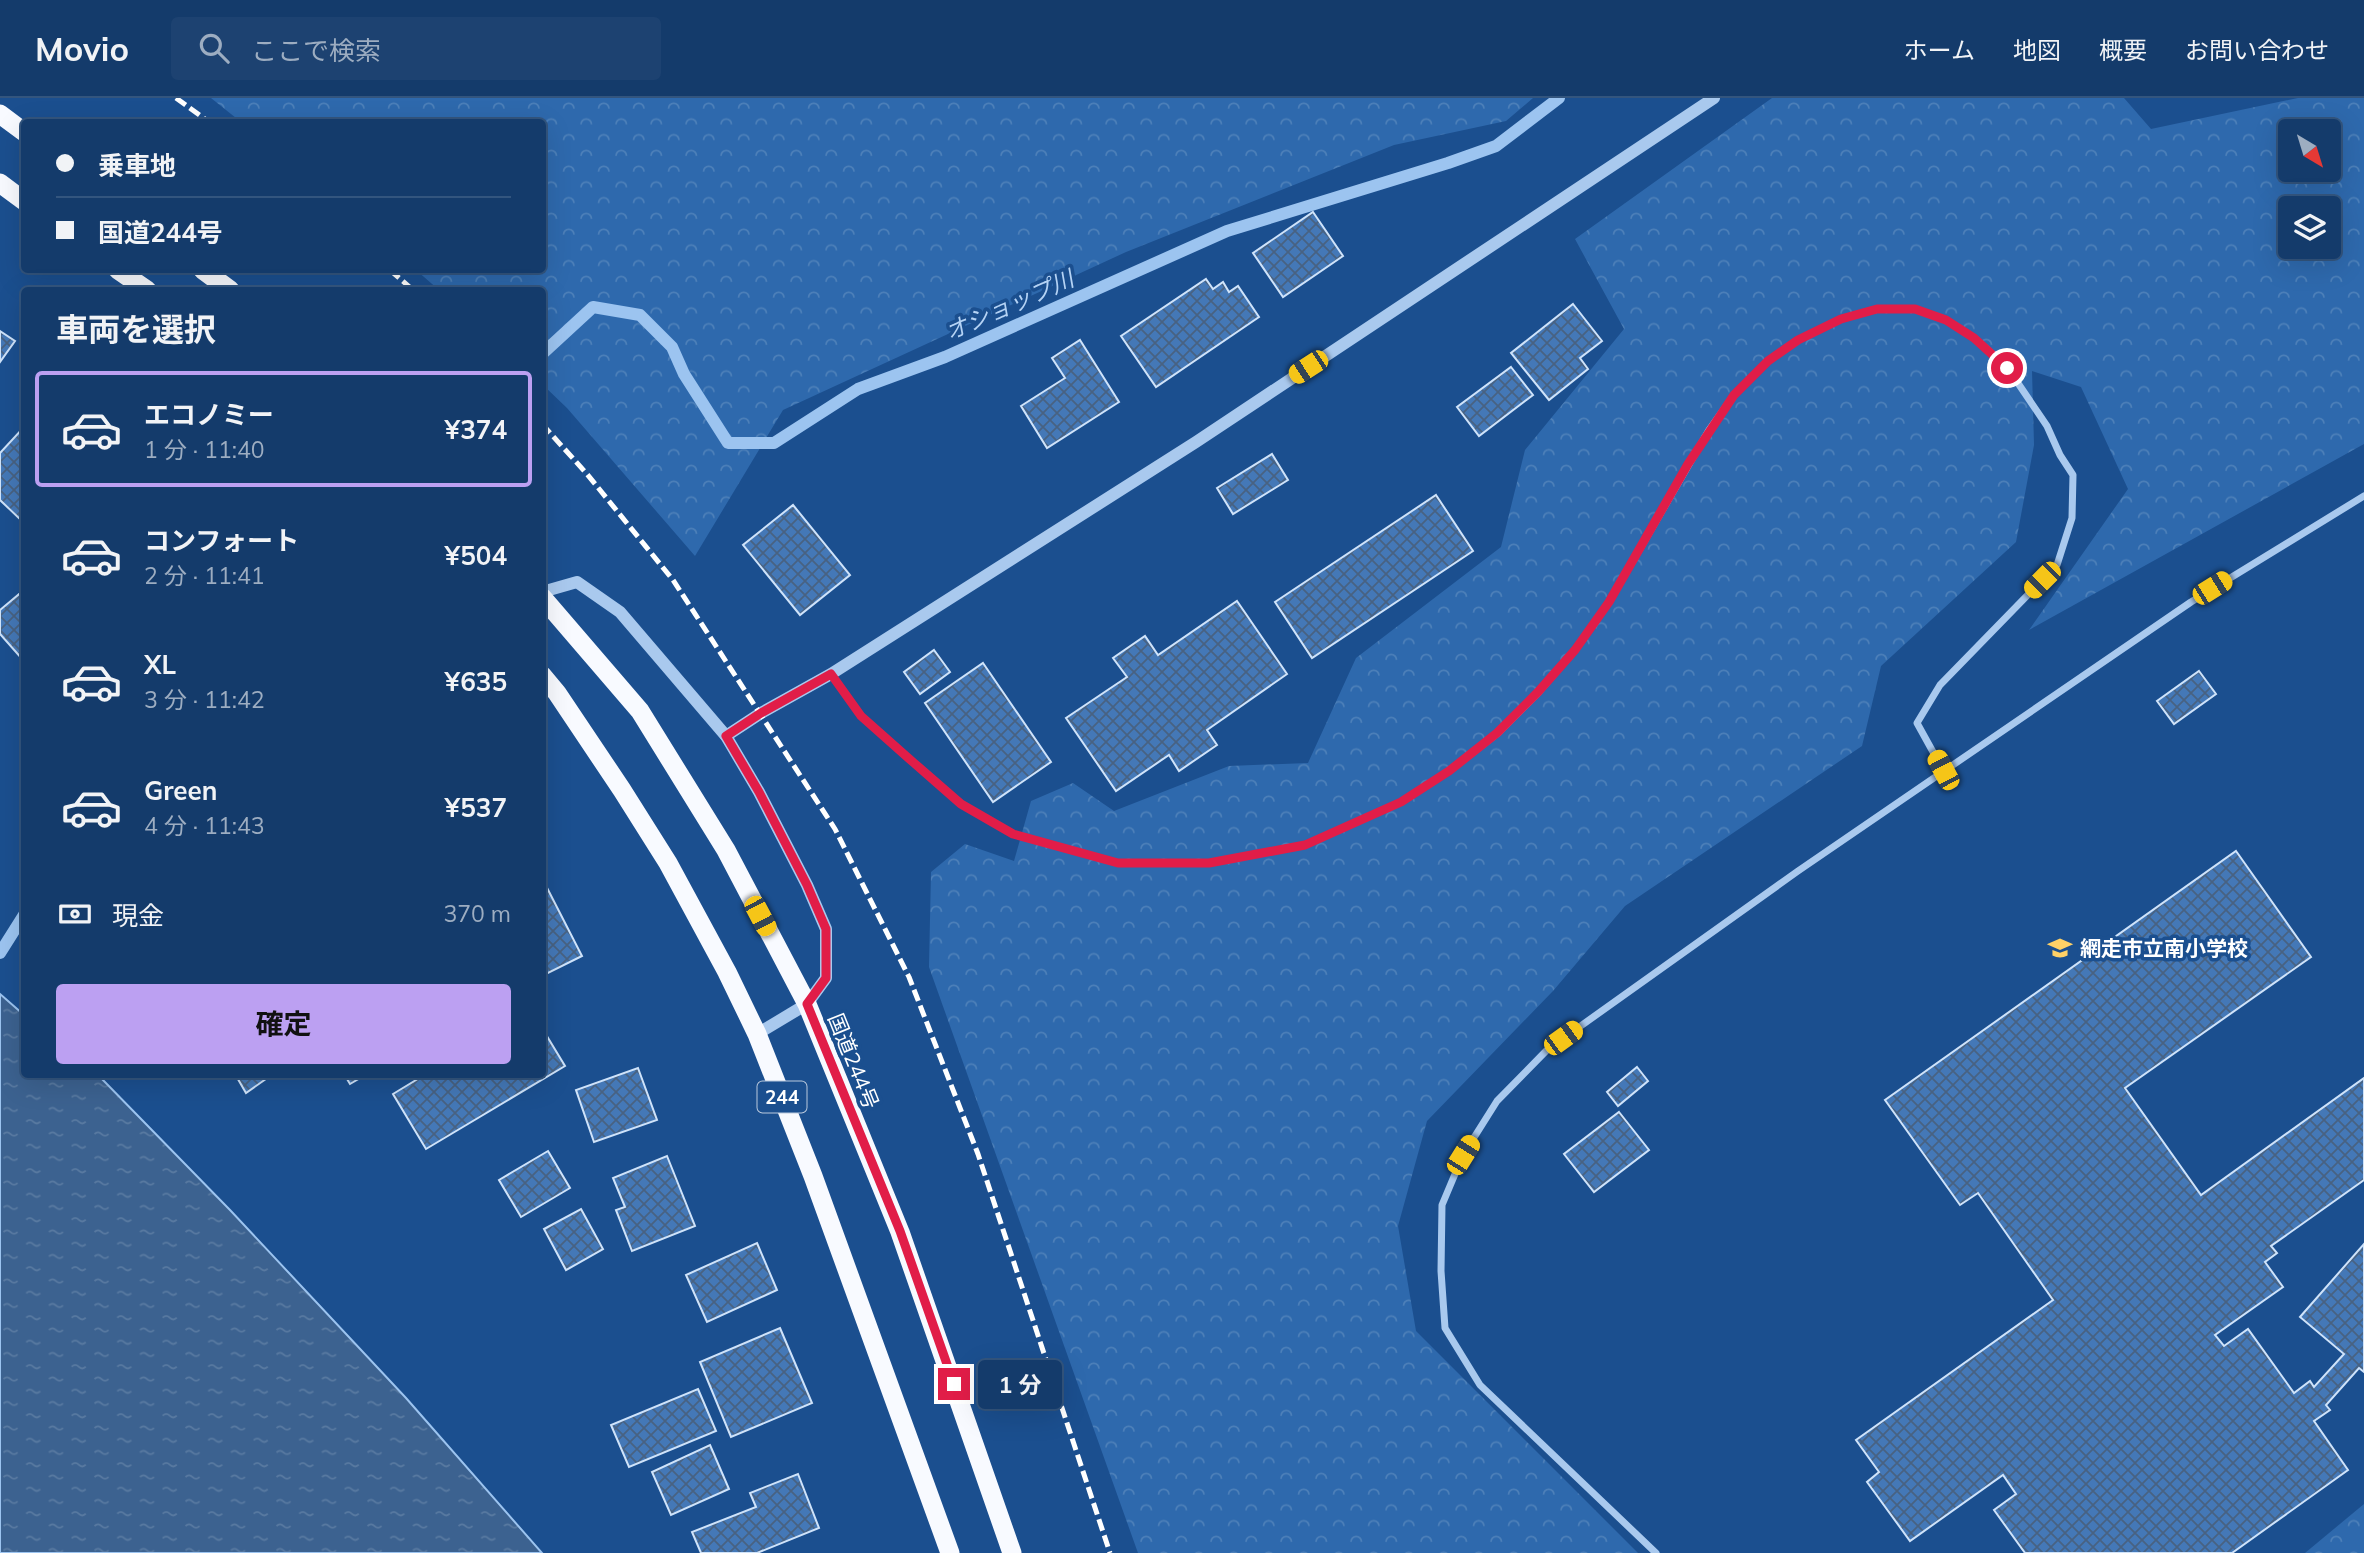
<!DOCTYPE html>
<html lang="ja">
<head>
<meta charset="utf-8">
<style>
	:root { --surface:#143b6b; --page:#1d4271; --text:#f1f3f6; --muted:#9dadc1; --line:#33557e; --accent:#bca0f2 }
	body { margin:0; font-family:Mulish,"Noto Sans JP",sans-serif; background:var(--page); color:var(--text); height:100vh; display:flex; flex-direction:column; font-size:26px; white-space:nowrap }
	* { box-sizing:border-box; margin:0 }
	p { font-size:23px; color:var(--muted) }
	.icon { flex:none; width:38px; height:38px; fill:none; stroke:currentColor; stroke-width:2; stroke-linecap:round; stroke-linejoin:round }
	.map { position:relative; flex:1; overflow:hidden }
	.panel { position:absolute; left:21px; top:189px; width:525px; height:791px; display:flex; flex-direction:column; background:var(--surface); border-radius:7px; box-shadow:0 7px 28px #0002,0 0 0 2px var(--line) }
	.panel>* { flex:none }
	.banner { position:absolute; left:21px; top:21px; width:525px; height:154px; border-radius:7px; box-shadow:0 7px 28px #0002,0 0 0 2px var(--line); display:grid; align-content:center; height:154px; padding:0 35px; background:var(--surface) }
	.needle { width:46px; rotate:142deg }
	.controls { position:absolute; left:2278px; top:21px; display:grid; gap:14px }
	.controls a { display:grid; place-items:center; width:63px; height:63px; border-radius:7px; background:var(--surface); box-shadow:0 7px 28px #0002,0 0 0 2px var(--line); font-size:35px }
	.end { position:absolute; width:32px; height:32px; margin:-16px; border:9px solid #e11d48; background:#fff; box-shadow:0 0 0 4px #fff }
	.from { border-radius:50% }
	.bubble { position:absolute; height:49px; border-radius:7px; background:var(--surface); box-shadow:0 7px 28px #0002,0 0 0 2px var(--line); font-size:23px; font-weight:700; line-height:49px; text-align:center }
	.car { position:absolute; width:21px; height:42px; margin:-21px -10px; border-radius:9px; box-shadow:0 0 5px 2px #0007; background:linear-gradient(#f5c518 24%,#345 0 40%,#f5c518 0 76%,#345 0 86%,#f5c518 0) }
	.banner b { display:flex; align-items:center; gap:24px; height:66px; font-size:26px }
	.banner b+b { border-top:2px solid var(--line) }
	.banner i { width:18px; height:18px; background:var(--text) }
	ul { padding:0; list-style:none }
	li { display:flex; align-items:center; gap:21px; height:116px; margin:0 14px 10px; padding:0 21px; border:4px solid transparent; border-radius:7px }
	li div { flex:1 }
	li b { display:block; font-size:26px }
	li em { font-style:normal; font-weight:700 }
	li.current { border-color:var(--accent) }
	li>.icon { width:63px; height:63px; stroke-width:1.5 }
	h2 { padding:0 35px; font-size:32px; line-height:84px }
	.pay { display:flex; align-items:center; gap:18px; height:77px; padding:0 35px; font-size:26px }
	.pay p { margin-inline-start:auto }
	.button { display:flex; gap:14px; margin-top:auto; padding:14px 35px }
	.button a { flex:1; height:80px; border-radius:7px; background:var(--accent); color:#111; font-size:28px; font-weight:700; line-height:80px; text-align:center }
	header { display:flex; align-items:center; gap:42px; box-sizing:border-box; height:98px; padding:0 35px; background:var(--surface); border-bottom:2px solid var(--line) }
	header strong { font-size:33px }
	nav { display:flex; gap:38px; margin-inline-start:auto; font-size:24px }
	.search { width:490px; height:63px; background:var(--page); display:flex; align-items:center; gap:18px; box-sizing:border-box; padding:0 24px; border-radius:7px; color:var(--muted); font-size:26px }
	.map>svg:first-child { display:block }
	.forest { fill:url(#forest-crowns); fill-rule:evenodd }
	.water { fill:url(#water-ripples); stroke:#9cc4f0; stroke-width:2 }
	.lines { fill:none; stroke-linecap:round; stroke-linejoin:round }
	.stream { stroke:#9cc4f0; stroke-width:12 }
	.building { fill:url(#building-cross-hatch); stroke:#cfe3fa; stroke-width:2 }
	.minor { stroke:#a9c9ee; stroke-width:7 }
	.tertiary { stroke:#a9c9ee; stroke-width:12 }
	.trunk { stroke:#f8faff; stroke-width:19 }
	.rail { stroke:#fff; stroke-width:5; stroke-dasharray:12 5; stroke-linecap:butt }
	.route { stroke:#e11d48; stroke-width:9 }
	.labels { text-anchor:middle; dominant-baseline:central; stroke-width:7; stroke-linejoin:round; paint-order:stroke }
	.shield { fill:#1b4f8f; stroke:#bbcadd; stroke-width:2 }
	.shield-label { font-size:19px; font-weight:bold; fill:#fff }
	.poi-label { font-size:21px; font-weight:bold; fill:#fff; stroke:#1b4f8f; text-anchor:start }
	.street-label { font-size:21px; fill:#fff; stroke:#1b4f8f }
	.water-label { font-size:23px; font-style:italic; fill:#b5d3f5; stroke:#1b4f8f }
</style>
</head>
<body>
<header>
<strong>Movio</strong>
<div class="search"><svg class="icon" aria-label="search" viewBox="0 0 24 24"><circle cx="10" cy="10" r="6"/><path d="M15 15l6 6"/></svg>ここで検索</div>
<nav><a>ホーム</a><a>地図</a><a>概要</a><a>お問い合わせ</a></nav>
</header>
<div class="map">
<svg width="2364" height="1455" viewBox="0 0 2364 1455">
	<defs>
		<pattern id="forest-crowns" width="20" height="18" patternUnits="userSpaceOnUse" patternTransform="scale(1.75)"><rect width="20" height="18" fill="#2e69ad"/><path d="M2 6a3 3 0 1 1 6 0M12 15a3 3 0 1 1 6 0" fill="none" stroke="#4d80b9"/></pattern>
		<pattern id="water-ripples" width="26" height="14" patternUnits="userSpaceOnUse" patternTransform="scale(1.75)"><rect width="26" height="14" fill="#3c6290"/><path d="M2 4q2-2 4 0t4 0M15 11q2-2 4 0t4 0" fill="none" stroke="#597aa1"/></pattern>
		<pattern id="building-cross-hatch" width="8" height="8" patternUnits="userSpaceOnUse" patternTransform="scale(1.75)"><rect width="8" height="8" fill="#4478b7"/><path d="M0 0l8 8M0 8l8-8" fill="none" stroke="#486282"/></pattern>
	</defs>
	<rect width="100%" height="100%" fill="#1b4f8f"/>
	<g class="forest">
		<path d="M211,0H1533L1506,23L1394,47L1126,154L783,312L695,458L567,310L543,287L542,192H439L416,172H542V24H241Z"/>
		<path d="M1772,0H2124L2151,31L2298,0H2364V346L2029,532L2128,391L2081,289L2032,273L2034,347L2016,444L1881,568L1862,648L1625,808L1553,893L1427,1023L1398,1128L1416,1233L1638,1455H1138L929,869L931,774L965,746L1014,763L1031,703L1073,685L1114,713L1229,668L1308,665L1356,560L1501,449L1525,352L1624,231L1575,141ZM2291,33H2329V72H2291ZM2291,110H2329V149H2291Z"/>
		<path d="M2364,1406V1455H2305Z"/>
	</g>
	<path class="water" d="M0,896L24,917V976H97L100,979L230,1112L406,1300L542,1455H0Z"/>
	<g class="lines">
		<g class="stream">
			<path d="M542,256L593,209L640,217L672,249L684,276L728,345H774L858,291L945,259L1227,133L1448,65L1496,48L1559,0"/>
			<path d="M0,855L24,817"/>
		</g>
	</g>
	<g class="building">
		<path d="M1313,114L1343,158L1283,199L1253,155Z"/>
		<path d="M1206,181L1213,191L1223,184L1229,194L1238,188L1259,219L1156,289L1121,238Z"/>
		<path d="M1573,206L1602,243L1580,260L1588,271L1549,302L1511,255Z"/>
		<path d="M0,233L15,243L0,264Z"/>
		<path d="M1080,242L1119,304L1047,350L1021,308L1065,280L1052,260Z"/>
		<path d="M1511,269L1533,297L1479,338L1457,309Z"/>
		<path d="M24,329V425L0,402V355Z"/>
		<path d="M1272,356L1288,382L1233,416L1217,390Z"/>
		<path d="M1436,397L1473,453L1312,560L1275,504Z"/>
		<path d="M793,407L850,477L800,517L743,447Z"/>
		<path d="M24,492V561L23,562L0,536V512Z"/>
		<path d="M1237,503L1287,576L1207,632L1217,647L1179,673L1169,657L1116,693L1066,620L1127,579L1113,560L1145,538L1158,557Z"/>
		<path d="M934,552L950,574L920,596L904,574Z"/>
		<path d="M983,565L1051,664L993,704L925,605Z"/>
		<path d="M2199,573L2216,596L2174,626L2157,603Z"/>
		<path d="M2236,753L2311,859L2125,990L2201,1097L2364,980V1082L2271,1148L2277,1155L2265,1164L2283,1189L2215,1237L2224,1248L2248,1231L2294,1295L2310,1283L2314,1289L2344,1256L2300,1219L2364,1146V1274L2359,1270L2326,1307L2330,1312L2314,1323L2348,1372L2232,1455H2025L1994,1412L2016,1396L2003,1377L1910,1443L1867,1384L1879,1374L1856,1342L2053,1202L1978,1095L1960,1107L1885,1002Z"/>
		<path d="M542,780L582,858L542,878Z"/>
		<path d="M542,930L565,968L426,1051L393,996L426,976H542Z"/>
		<path d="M1637,969L1648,983L1618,1008L1607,994Z"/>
		<path d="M638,970L657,1022L594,1044L576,992Z"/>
		<path d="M235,976H273L246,995Z"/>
		<path d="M344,976H367L350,986Z"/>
		<path d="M1619,1014L1649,1052L1594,1094L1564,1056Z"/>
		<path d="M548,1053L570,1090L521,1119L499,1082Z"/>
		<path d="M667,1058L695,1128L632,1153L616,1112L625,1109L613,1080Z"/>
		<path d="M581,1111L603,1151L566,1172L544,1131Z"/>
		<path d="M757,1145L777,1192L707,1224L686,1177Z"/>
		<path d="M780,1230L812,1305L731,1339L700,1264Z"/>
		<path d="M698,1291L716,1333L629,1369L611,1327Z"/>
		<path d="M710,1347L729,1391L671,1417L652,1374Z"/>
		<path d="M798,1376L819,1430L757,1455H701L692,1434L756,1409L750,1395Z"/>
	</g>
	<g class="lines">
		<g class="minor">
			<path d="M831,576L861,618L914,665L961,706L1013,736L1118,765H1209L1305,747L1401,704L1449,673L1498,635L1538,595L1575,552L1609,504L1709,332L1734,297L1768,263L1798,242L1841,221L1877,211H1915L1946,222L1974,240L2007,269L2047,328L2060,357L2073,377L2072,420L2057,467L1940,587L1917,625L1943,672"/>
			<path d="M1656,1455L1480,1287L1445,1230L1441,1173L1442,1107L1463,1057L1497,1003L1547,952L1798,773L2191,504L2364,398"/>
		</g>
		<g class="tertiary">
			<path d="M542,494L577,484L620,514L726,638L759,694L807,787L826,831V880L807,906L757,936"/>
			<path d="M726,638L761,615L831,576L1196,344L1714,0"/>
		</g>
		<g class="trunk">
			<path d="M0,16L24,34"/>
			<path d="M0,85L24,103"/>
			<path d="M118,172L147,192"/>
			<path d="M203,172L230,192"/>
			<path d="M542,499L640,613L726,752L807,906L900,1134L1012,1455"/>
			<path d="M542,577L557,595L622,692L668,765L727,874L757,936L813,1078L950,1455"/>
		</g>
		<g class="rail">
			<path d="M176,0L209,24"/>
			<path d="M390,172L413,192"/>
			<path d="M542,326L587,376L673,482L835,731L909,879L978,1056L1110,1455"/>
		</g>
	</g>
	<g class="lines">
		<path class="route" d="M954,1286L900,1133L807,906L826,880V831L807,787L759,694L726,638L761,615L831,576L861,618L914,665L961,706L1013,736L1118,765H1209L1305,747L1401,704L1449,673L1497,635L1538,594L1575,552L1609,504L1688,366L1734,297L1768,263L1798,242L1841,221L1877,211H1915L1946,222L1974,240L2007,270"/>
	</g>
	<defs>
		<g id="school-bare" transform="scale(1.89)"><path d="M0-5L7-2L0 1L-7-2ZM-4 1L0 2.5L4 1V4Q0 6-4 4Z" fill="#ffd166" stroke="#1b4f8f" stroke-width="2.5" paint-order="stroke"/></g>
	</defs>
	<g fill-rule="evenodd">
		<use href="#school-bare" x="2060" y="850"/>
	</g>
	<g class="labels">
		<rect class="shield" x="757.5" y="983.5" width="49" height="31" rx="5"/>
		<g class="shield-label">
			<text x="782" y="999">244</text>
		</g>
		<g class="poi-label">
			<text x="2080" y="850">網走市立南小学校</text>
		</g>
		<g class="street-label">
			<text transform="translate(854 963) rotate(68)">国道244号</text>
		</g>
		<g class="water-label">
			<text transform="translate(1009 207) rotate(-24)">オショップ川</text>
		</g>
	</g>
</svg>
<div class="controls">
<a><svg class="needle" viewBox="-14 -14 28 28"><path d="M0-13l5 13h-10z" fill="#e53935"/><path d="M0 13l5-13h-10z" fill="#9dadc1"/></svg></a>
<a><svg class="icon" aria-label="layers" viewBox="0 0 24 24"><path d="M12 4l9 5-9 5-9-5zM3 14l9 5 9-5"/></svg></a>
</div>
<i class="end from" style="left:2007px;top:270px"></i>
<i class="end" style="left:954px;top:1286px"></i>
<div class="bubble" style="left:978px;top:1262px;width:84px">1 分</div>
<i class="car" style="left:1308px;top:269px;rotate:237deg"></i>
<i class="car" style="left:2042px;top:482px;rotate:225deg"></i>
<i class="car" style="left:2212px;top:490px;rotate:58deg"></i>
<i class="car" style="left:1943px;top:672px;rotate:332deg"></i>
<i class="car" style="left:760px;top:818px;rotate:152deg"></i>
<i class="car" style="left:1563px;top:940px;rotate:54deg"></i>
<i class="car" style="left:1463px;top:1057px;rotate:32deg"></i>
<div class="banner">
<b><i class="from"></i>乗車地</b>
<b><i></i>国道244号</b>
</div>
<section class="panel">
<h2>車両を選択</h2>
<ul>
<li class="current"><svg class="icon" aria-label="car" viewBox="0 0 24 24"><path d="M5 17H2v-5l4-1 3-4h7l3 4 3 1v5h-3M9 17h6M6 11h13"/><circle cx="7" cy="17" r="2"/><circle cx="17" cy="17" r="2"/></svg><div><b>エコノミー</b><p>1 分 · 11:40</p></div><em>¥374</em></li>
<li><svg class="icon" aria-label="car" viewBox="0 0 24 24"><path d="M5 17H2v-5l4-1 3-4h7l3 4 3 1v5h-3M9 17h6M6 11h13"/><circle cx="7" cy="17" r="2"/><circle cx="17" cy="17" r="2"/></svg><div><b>コンフォート</b><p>2 分 · 11:41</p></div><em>¥504</em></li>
<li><svg class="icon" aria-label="car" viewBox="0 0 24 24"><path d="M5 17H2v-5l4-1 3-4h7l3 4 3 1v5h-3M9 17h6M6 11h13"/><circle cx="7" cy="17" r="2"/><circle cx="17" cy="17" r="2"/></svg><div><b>XL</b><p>3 分 · 11:42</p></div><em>¥635</em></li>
<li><svg class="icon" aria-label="car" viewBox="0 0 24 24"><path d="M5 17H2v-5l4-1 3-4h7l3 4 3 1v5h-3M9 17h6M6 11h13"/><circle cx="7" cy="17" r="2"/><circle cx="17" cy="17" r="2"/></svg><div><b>Green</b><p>4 分 · 11:43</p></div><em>¥537</em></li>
</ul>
<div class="pay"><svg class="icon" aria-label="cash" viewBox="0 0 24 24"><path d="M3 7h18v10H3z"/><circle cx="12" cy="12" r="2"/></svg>現金<p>370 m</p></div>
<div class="button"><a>確定</a></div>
</section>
</div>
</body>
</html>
